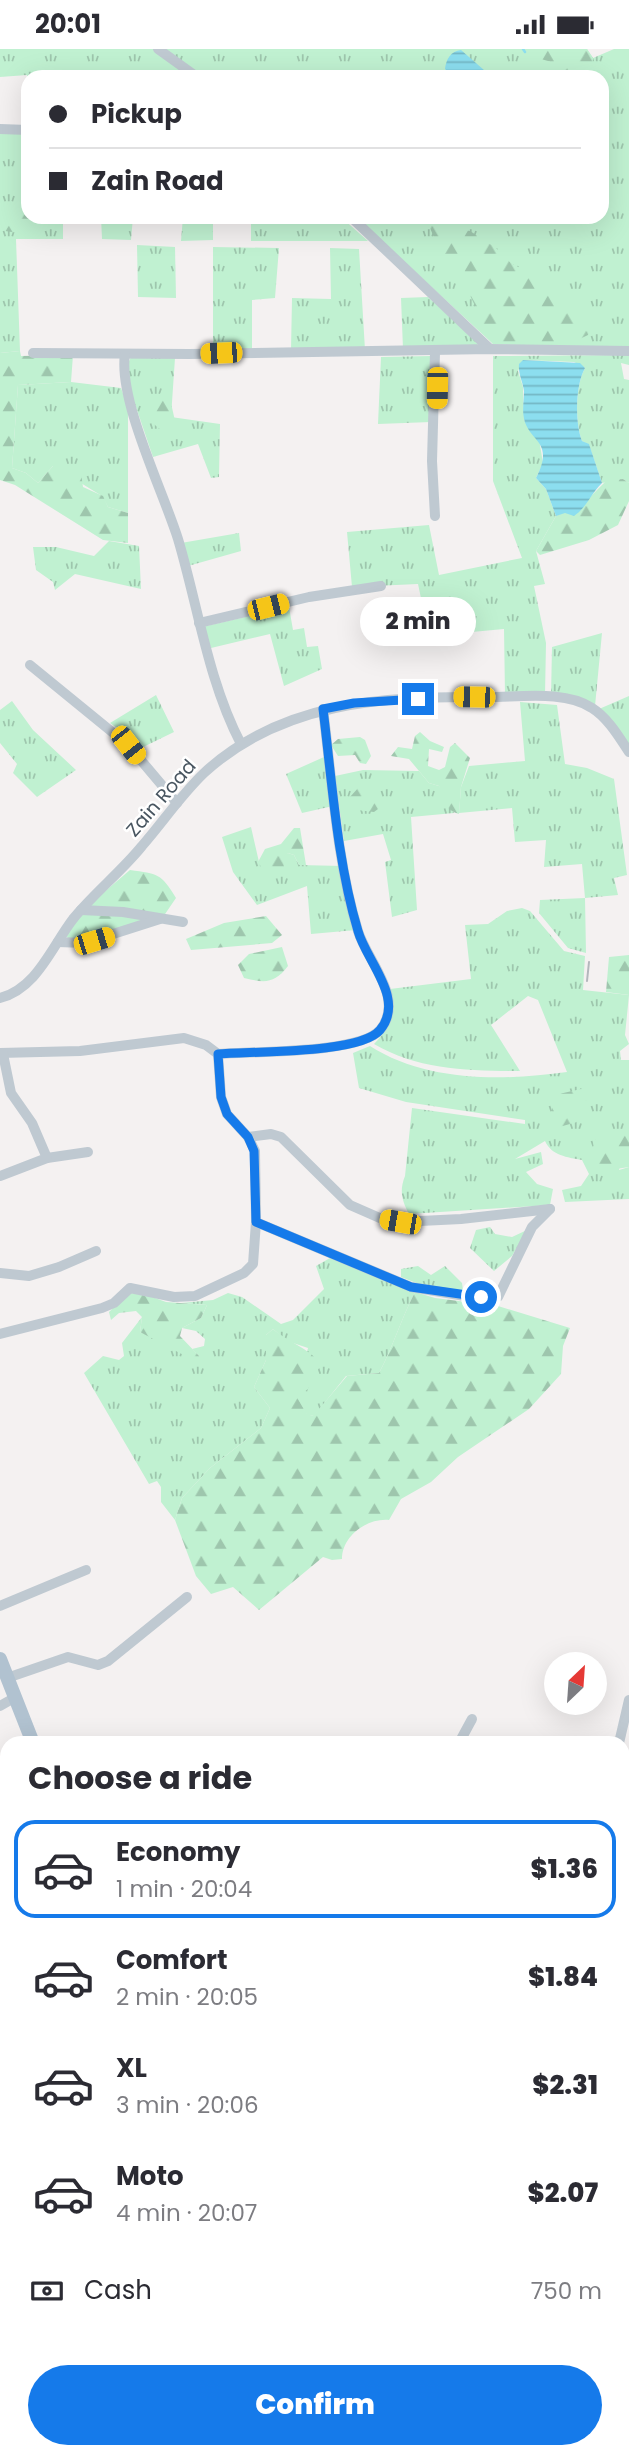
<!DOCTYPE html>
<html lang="en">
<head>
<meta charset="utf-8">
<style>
	:root { --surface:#fff; --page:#f7f7f7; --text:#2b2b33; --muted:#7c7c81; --line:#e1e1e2; --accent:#157aea }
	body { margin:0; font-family:Poppins,sans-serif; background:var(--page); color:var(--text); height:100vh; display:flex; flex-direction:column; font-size:26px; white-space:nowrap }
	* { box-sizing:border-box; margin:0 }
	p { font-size:23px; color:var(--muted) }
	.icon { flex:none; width:38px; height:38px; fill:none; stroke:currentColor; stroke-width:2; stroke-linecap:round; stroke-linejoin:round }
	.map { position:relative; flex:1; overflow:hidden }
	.side { position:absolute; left:0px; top:1687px; width:630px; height:723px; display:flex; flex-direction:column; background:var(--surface); border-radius:21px 21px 0 0; box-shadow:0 7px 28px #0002 }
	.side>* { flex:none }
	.banner { position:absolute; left:21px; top:21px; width:588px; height:154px; border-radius:21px; box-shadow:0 7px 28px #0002; display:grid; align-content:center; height:154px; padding:0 28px; background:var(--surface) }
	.needle { width:46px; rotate:25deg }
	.controls { position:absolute; left:544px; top:1603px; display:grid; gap:14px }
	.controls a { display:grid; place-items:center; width:63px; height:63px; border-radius:50%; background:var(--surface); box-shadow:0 7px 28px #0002; font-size:35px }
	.end { position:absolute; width:32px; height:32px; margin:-16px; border:9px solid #157aea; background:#fff; box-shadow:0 0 0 4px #fff }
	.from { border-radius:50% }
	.bubble { position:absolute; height:49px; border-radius:24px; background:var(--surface); box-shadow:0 7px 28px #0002; font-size:23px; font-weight:800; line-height:49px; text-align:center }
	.car { position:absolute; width:21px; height:42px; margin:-21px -10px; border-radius:9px; box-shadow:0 0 5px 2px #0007; background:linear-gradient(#f5c518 24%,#345 0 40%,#f5c518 0 76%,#345 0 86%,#f5c518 0) }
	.banner b { display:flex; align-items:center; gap:24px; height:66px; font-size:26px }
	.banner b+b { border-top:2px solid var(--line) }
	.banner i { width:18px; height:18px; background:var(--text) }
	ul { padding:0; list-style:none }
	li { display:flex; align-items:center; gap:21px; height:98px; margin:0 14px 10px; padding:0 14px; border:4px solid transparent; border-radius:21px }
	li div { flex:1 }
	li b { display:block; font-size:26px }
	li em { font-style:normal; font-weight:800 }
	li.on { border-color:var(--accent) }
	li>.icon { width:63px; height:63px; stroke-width:1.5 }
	h2 { padding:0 28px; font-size:32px; line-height:84px }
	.pay { display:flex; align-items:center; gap:18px; height:77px; padding:0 28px; font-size:26px }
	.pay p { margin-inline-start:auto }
	.button { display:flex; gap:14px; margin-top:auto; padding:14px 28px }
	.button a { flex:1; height:80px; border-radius:42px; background:var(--accent); color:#fff; font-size:28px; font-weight:800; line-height:80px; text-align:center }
	.status { display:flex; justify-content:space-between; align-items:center; height:49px; padding:0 35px; background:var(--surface); direction:ltr }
	.status svg { height:19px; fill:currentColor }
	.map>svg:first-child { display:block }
	.grass { fill:url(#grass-tufts) }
	.forest { fill:url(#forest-firs) }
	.water { fill:url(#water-rules) }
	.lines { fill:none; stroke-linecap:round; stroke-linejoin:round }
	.stream { stroke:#8cdeef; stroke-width:2.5 }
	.minor { stroke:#bfc9d1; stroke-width:10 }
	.major { stroke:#b1c2d0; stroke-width:14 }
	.tram { stroke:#b3b7bc; stroke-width:2 }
	.route { stroke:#157aea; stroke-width:9 }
	.labels { text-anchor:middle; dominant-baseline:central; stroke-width:5; stroke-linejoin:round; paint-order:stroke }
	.street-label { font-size:19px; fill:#485560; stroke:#fff }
</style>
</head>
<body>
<div class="status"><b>20:01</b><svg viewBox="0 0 49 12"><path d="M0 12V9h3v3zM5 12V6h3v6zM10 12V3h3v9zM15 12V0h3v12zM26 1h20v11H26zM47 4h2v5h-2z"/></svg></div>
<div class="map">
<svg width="629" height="2409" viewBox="0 0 629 2409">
	<defs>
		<pattern id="grass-tufts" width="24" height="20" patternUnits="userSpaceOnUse" patternTransform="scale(1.75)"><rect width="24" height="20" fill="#c0f1d1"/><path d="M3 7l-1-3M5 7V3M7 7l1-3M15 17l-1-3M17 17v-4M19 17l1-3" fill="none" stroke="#9ec6ad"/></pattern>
		<pattern id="forest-firs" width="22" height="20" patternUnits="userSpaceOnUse" patternTransform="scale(1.75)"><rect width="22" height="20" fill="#c0f1d1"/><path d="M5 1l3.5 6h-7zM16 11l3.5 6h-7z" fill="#9ec6ad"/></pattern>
		<pattern id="water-rules" width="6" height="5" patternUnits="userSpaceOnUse" patternTransform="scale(1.75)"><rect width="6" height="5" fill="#8cdeef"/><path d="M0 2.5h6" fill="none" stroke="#74b7c5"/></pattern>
	</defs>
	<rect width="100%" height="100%" fill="#f4f1f1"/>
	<g class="grass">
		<path d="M0,0H587L593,9L614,0H629V299L493,295L356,168H602V28H28L27,76V26L0,28Z"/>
		<path d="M0,84H28V168H63V190H16L20,302L0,304Z"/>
		<path d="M101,168H133L131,191L102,190Z"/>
		<path d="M183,168H213V191L181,192Z"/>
		<path d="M251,168H341L368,192H251Z"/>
		<path d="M137,196L175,198L176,249L138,248Z"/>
		<path d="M213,198L279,199L275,249L252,251V303L213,302Z"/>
		<path d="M330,199L359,200L365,301H291L292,249L331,250Z"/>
		<path d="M428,248L478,293L477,299L403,300L401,249Z"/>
		<path d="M629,306V316L621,314L624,330L629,331V434L623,430L602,434L589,396L582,392C575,374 575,337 585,319L574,313L523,311L518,322L523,338L524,371L539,390L543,414L536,429L546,440L556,467L536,502L545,535L534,537L546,594L545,646H505L504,580L429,587L418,535L352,538L347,483L429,476L439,526L522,509L493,432V307Z"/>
		<path d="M431,307V373L378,375L381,308Z"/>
		<path d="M131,308L175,309L171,368L220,375L219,428L211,429L198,395L153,408L124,323Z"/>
		<path d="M71,333L121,339L128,358V464L108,458L102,447L53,417L38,434L26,424L12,419L18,336Z"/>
		<path d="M239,484L241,502L188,517L181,494Z"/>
		<path d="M109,492L139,497L141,540L75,525L55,541L53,533L36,521L33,498H56L94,507Z"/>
		<path d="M289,558L293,581L304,579L307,598L318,597L322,620L284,637L270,585L211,599L202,578Z"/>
		<path d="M602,584L595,657L551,647L552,598Z"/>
		<path d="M156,646L174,683L137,701L124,684L110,674Z"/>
		<path d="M629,647V698L599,660Z"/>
		<path d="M12,652L33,681L76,721L37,748L13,724L17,715L0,694V661Z"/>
		<path d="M520,653L557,656L565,715L587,719L614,730L627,826L614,829L618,846L585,849L586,904L568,899L539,864L540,851L585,849L582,815L544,818L546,791L515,793L512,759L459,764L461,738L469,717L525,712Z"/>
		<path d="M324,708L333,757L302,764L286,725Z"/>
		<path d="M363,721L419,722L429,734L439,737L454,764L411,768L417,861L392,868L385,813L391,811L383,785L344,792L335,727Z"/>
		<path d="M251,778L259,813L288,804L294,806L299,816L343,817L356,881L311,885L307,837L257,856L233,823L222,788Z"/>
		<path d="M522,859L530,862L564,902L585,907L583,941L629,946L625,986L629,995L620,1002L621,1011H629V1080L619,1121L629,1118V1150L565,1153L562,1141L581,1137L589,1125L582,1111C567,1108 552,1107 545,1092L515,1110L541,1103L543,1115L526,1123L537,1135L553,1140L550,1156L409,1165C402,1152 399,1142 405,1127L412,1059L525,1075V1071L406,1053L359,1039L353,1004L370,997C426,1033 503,1032 567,1023L538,951L528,947L491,976L520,1022C470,1022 418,1021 374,995C391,978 394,963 390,940L471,930L465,876L488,875L507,862Z"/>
		<path d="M490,1178L495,1185L512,1188L527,1181L512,1207L494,1222L470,1199L476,1181Z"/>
		<path d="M330,1209L415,1243C401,1270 393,1298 379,1324L346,1327L314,1367L307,1366L296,1348L308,1299L287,1292L273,1280L266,1286V1311L254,1338L270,1359L261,1379L210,1419L182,1449L175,1471L161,1453V1438L157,1432L149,1435L84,1324L103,1307L119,1311L124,1307L122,1294L142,1268L140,1283L200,1308L192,1300L204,1297L205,1290L196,1282L182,1279L201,1269L207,1256L181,1254L213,1251L228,1244L242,1248L281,1275L293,1271L324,1240L316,1217Z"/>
		<path d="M418,1217L431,1226L445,1217L462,1234L463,1241L424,1237L401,1228V1220Z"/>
	</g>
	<g class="forest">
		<path d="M538,0H587L593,9L592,28H563L555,14L541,10Z"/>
		<path d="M28,160V168H40L42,172L19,184L5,182L0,173L10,162Z"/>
		<path d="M405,168H447L452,179L470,182L496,199L511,214L535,227L546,242L565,248L593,272L588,286L565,297L493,295L468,242L464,218L439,200L430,179L412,178Z"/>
		<path d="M20,302L21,307L73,306L71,333L18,336L12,419L26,424L38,434L53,417L66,415L81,424L83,438L103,447L108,458L128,464V494L103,491L15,436L0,431V304Z"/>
		<path d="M163,342L169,345L175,372L171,380L161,381L150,372L147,358Z"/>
		<path d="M623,430L629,434V452L618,476L589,491L540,506L536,502L556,467L587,451L607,431Z"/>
		<path d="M420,683L430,692L444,698L442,703L429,700L428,717L439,721L445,718L450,698L455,694L470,709L461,738L459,765C447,762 440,750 439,737L429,734L409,710L391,707L398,698L412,700L415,687Z"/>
		<path d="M360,688L365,691L371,707L366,715L360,714L355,706L338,707L331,696L338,690Z"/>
		<path d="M360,737L378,744L382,757L374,763L357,761L349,749Z"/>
		<path d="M294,779H300L306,816H299L294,806L288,804L283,808L284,818L272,824L263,821L258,813L265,800L281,795Z"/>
		<path d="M130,821C158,825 161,824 176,849L163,868L134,879L92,891L68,889L63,884L90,855Z"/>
		<path d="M266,867L282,886L272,894L191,901L186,890L224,874Z"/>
		<path d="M282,898L288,917C274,935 265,934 244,929L238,916L249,905Z"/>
		<path d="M629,906V946L606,943L609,908Z"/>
		<path d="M581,1040L593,1042V1053L582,1051L572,1064L577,1073L552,1080V1056L559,1045Z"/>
		<path d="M629,1080V1118L597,1123L588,1112L594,1101L593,1092L604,1085Z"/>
		<path d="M415,1243L435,1249L498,1257L570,1279L563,1297L561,1325L529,1360L458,1408L431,1433L401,1450L389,1471C367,1469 342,1487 342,1510L332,1511L323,1508L259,1561L233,1538L211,1545L196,1527L175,1471L182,1449L210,1419L261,1379L270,1359L254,1338L266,1311V1286L273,1280C291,1295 306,1297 321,1315L308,1340L297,1348L307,1365L313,1367L347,1327L379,1324C393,1298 401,1270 415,1243Z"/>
		<path d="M129,1244L144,1245L166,1253L207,1256L201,1269L182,1279L180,1287L200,1308L193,1311L140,1283L142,1268L136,1262L119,1264L111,1271L109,1263Z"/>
	</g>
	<g class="water">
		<path d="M461,1L492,28H454L445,20C446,10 451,2 461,1Z"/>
		<path d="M523,311L580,314L585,319C575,337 575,374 582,392L589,395L602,434C590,446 587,458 574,467L565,464L556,467L546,440L536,429C555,392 530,394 524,370C522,361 524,351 524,342C523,333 518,325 519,315Z"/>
	</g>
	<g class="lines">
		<path class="stream" d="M523,0L525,3"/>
		<g class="minor">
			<path d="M158,0L197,28"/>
			<path d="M0,80L28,81"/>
			<path d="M351,168L490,300"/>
			<path d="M33,304L189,305L490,300L629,302"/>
			<path d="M125,305C118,351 163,442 178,490C198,557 208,632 241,695"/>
			<path d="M435,467L432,412L435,303"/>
			<path d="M199,574L309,548L381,537"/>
			<path d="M30,616L128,696L177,754"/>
			<path d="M81,861L123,863L183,873"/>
			<path d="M58,893L85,894L160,870"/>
			<path d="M0,949C37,939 51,899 73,870C94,844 121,823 142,797C163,773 181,746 204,724C281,653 383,647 482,648C515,649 564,640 592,659C608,669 619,688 629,703"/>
			<path d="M0,1004L80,1002L184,989L206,996L218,1005L221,1048L227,1065L248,1088L255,1102L256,1173L253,1215L244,1224L195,1247L174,1248L130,1239L114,1254L102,1259L0,1285"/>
			<path d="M218,1005C253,1002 359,1005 380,981C406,950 367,912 358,882C337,814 332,731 323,660"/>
			<path d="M248,1088L271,1085L281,1088L350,1156L382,1170L400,1173L461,1170L550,1160"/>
			<path d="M47,1109L88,1103"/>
			<path d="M0,1127L47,1109L32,1074L11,1044L3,1005"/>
			<path d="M256,1173L411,1238L465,1247L498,1248L532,1178L550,1160"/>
			<path d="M0,1224L29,1227L59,1218L96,1202"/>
			<path d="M0,1557L86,1521"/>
			<path d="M7,1629L68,1608L98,1616L108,1612L187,1548"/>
			<path d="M0,1657L14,1649"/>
			<path d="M459,1694L472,1670"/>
			<path d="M619,1694L629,1651"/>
			<path d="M0,1763L7,1760"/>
			<path d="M0,1849L7,1846"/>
			<path d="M0,2071L7,2070"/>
			<path d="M623,2080L629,2069"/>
			<path d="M623,2109L629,2110"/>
			<path d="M0,2177L7,2172"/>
			<path d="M623,2280H629"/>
			<path d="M277,2403L280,2409"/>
			<path d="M360,2409L363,2403"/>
		</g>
		<g class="major">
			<path d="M0,1610L33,1694"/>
			<path d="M144,2409L145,2403"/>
		</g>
		<path class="tram" d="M587,932L589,913"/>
	</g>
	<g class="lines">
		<path class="route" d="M418,650L354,654L323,660C332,732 337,812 358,882C366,912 406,950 380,981C360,1005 253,1002 218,1005L221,1048L227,1065L248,1088L254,1102L256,1173L411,1238L481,1248"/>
	</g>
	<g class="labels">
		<g class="street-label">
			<text transform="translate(161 749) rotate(-49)">Zain Road</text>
		</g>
	</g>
</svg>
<div class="controls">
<a><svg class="needle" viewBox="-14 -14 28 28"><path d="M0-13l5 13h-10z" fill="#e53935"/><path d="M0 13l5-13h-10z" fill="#7c7c81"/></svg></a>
</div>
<i class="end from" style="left:481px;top:1248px"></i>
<i class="end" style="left:418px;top:650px"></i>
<div class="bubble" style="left:360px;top:548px;width:116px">2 min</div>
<i class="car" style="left:221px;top:304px;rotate:268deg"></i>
<i class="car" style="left:437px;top:339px;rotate:181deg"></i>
<i class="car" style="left:268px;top:558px;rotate:76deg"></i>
<i class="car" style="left:474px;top:648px;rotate:271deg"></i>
<i class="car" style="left:128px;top:696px;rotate:142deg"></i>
<i class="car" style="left:94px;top:892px;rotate:73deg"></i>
<i class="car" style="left:400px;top:1173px;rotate:280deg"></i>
<div class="banner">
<b><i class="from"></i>Pickup</b>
<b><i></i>Zain Road</b>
</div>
<section class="side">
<h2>Choose a ride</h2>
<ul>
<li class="on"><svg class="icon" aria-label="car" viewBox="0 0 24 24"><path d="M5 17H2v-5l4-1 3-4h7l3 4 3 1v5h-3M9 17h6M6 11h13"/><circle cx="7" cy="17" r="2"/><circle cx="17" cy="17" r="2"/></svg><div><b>Economy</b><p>1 min · 20:04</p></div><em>$1.36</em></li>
<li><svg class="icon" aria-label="car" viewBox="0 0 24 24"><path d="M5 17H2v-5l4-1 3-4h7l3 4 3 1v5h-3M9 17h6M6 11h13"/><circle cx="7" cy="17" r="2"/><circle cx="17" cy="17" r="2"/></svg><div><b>Comfort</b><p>2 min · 20:05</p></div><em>$1.84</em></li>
<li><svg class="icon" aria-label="car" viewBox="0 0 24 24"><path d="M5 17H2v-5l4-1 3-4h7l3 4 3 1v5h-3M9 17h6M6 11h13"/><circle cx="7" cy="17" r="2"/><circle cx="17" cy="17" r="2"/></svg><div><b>XL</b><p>3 min · 20:06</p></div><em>$2.31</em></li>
<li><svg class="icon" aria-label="car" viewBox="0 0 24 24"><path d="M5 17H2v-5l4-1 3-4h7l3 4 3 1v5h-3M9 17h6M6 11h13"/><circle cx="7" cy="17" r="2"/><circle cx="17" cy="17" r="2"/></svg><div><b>Moto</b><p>4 min · 20:07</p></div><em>$2.07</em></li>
</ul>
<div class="pay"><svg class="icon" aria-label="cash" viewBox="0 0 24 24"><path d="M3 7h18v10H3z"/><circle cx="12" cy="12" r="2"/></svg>Cash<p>750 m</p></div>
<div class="button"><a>Confirm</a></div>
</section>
</div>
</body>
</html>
